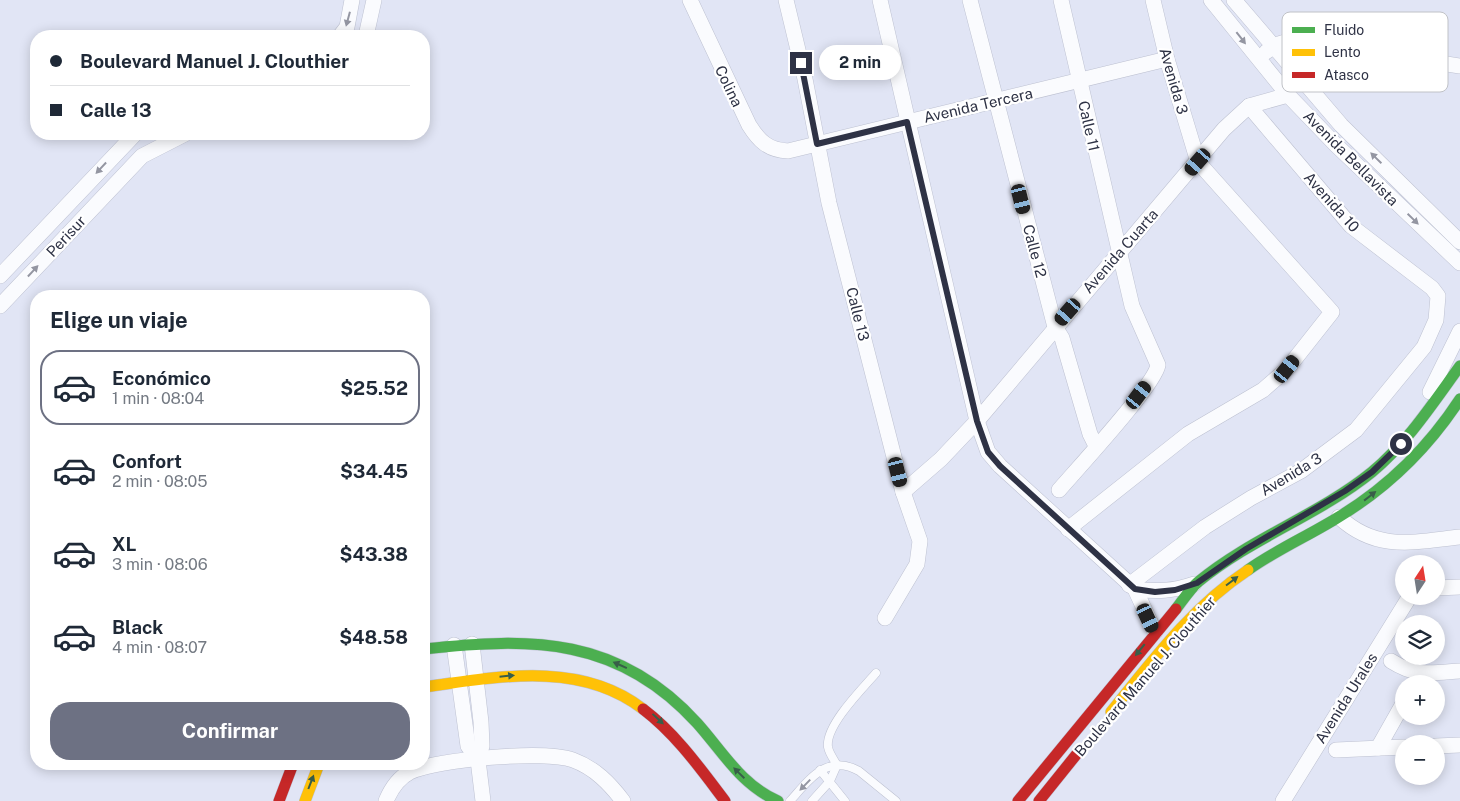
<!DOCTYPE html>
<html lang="es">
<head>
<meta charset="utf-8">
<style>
	:root { --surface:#fff; --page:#f2f2f3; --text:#1f2937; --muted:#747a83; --line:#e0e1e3; --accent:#6d7183 }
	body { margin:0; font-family:"Public Sans",sans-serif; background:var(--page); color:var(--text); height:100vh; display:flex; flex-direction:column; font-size:19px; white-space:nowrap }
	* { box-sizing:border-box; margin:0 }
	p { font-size:16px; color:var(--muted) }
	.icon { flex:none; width:28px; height:28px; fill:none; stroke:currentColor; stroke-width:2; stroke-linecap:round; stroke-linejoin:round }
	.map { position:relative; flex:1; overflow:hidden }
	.drawer { position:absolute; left:30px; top:290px; width:400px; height:480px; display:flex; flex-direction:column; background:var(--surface); border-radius:20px; box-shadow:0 2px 12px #0003 }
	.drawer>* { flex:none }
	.banner { position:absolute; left:30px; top:30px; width:400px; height:110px; border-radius:20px; box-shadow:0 2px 12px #0003; display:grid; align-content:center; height:110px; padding:0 20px; background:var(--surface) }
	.needle { width:32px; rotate:12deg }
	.tools { position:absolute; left:1395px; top:555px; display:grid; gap:10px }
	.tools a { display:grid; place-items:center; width:50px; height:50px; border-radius:50%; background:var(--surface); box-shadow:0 2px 12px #0003; font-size:25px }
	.end { position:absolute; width:22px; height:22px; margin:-11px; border:6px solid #2e3245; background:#fff; box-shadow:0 0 0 2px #fff }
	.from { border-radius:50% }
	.bubble { position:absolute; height:35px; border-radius:18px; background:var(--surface); box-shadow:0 2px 12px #0003; font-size:16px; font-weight:700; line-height:35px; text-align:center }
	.car { position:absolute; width:15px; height:30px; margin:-15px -8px; border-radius:6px; box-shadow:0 0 4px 1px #0007; background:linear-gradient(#222 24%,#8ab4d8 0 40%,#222 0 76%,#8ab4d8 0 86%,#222 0) }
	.banner b { display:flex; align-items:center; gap:18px; height:48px; font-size:19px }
	.banner b+b { border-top:1px solid var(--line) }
	.banner i { width:12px; height:12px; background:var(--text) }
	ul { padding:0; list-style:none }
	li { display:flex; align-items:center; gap:15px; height:75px; margin:0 10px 8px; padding:0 10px; border:2px solid transparent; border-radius:20px }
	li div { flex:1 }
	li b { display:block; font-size:19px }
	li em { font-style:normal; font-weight:700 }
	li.on { border-color:var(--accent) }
	li>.icon { width:45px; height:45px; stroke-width:1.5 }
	h2 { padding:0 20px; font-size:22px; line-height:60px }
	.action { display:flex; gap:10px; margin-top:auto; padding:10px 20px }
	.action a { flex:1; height:58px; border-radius:20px; background:var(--accent); color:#fff; font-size:20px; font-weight:700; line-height:58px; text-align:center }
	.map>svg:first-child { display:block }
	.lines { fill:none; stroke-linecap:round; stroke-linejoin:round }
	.lane-casing { stroke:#bdc1d1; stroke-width:9 }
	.street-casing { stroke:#bdc1d1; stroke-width:16 }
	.fast-casing { stroke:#bdc1d1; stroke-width:12 }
	.slow-casing { stroke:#bdc1d1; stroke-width:12 }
	.jam-casing { stroke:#bdc1d1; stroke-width:12 }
	.lane { stroke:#fafbfe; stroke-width:8 }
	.street { stroke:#fafbfe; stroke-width:15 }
	.fast { stroke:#4caf50; stroke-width:11 }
	.slow { stroke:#ffc107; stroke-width:11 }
	.jam { stroke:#c62828; stroke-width:11 }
	.oneway { fill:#9496a2 }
	.oneway2 { fill:#385e49 }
	.route { stroke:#2e3245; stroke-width:6 }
	.labels { text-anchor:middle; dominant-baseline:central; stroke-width:4.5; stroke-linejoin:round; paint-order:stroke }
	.street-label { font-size:15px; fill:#2e3245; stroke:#fff }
	.key { fill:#fff; stroke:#c0c2c7; stroke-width:1 }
	.key-label { font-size:14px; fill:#2e3245 }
</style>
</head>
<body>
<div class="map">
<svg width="1460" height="801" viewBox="0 0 1460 801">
	<rect width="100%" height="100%" fill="#e1e5f5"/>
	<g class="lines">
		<g class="lane-casing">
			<g id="lane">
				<path d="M820,770L845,801"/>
				<path d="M790,801C809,780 827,753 859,771L896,801"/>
				<path d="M812,801L830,781L837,765C834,760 829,753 828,747C825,726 862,689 876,673"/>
			</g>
		</g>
		<g class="street-casing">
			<g id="street">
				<path d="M690,0L749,125C759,141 768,150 788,151L1167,59"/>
				<path d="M786,0L805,79L829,203L903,492L920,541L917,564L885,618"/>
				<path d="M880,0L977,421L988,452L1000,466L1135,589L1155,632"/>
				<path d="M970,0L1055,327L1062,338L1090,434L1096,446"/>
				<path d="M1211,0L1288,95L1336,145L1460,263"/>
				<path d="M1234,0L1341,125L1460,242"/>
				<path d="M340,36L347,27L352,0"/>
				<path d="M366,36L374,0"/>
				<path d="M1266,52C1276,43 1289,40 1301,41L1460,66"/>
				<path d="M0,276L135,134"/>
				<path d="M0,306L142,156L185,134"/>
				<path d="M1430,392L1460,331"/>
				<path d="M1059,490C1077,469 1155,385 1158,365L1132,306L1061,0"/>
				<path d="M903,492L941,459L977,421L1224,129L1249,106L1288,95"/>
				<path d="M1339,517C1377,552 1414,542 1460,537"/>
				<path d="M1068,529L1188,434L1263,390L1287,369L1332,312L1198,162L1167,59L1153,0"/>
				<path d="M1129,585L1205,527L1251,498L1301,471L1356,430L1424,347L1436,320L1438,296L1432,288L1351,226L1249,106"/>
				<path d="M1436,588L1460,587"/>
				<path d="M1135,589C1157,592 1173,591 1194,584"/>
				<path d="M472,644L481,722L482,746L478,760L483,801"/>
				<path d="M454,645L468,746L478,760"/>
				<path d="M1391,661C1416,677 1431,673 1460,671"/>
				<path d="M1436,746L1460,745"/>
				<path d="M1378,748L1404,702"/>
				<path d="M1336,750L1404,747"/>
				<path d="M386,801C391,789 398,778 410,772C439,759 544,750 573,760C595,768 610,784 623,801"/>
				<path d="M1283,801L1410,596"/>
			</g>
		</g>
		<g class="fast-casing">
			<g id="fast">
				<path d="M1248,570C1276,550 1308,536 1337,518C1387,488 1428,448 1460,399"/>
				<path d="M1176,609C1183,600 1190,589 1198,582C1251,538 1319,515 1372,472C1408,442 1433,403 1460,366"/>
				<path d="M424,649C532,637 619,637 697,723C723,752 741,785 778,801"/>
			</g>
		</g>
		<g class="slow-casing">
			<g id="slow">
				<path d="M424,687C497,677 580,660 643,709"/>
				<path d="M1111,712C1152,661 1192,607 1248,570"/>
				<path d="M305,801L319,764"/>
			</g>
		</g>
		<g class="jam-casing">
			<g id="jam">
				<path d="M643,709C676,734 700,768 725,801"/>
				<path d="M279,801L293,764"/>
				<path d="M1018,801L1176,609"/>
				<path d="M1039,801L1080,750"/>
			</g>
		</g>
		<use href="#lane" class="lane"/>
		<use href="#street" class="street"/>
		<use href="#fast" class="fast"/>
		<use href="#slow" class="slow"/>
		<use href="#jam" class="jam"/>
	</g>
	<defs><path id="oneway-solid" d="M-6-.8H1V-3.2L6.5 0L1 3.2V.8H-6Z" transform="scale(1.25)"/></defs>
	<g class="oneway">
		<use href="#oneway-solid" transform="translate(348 19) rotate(105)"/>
		<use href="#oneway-solid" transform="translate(1241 38) rotate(52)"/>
		<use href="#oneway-solid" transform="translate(1376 158) rotate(-136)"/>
		<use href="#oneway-solid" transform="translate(101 168) rotate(133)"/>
		<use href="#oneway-solid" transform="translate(1413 219) rotate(44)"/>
		<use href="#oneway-solid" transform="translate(33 271) rotate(-47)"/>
		<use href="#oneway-solid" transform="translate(805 785) rotate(134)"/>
	</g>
	<g class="oneway2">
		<use href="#oneway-solid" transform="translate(1370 496) rotate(-38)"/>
		<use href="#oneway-solid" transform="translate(1232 581) rotate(-37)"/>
		<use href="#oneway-solid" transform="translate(1140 650) rotate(129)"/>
		<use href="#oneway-solid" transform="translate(620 665) rotate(-156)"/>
		<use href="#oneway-solid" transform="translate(507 676) rotate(-6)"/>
		<use href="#oneway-solid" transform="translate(658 719) rotate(43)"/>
		<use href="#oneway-solid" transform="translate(739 773) rotate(-136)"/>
		<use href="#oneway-solid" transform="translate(311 782) rotate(-69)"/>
	</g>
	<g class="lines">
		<path class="route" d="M801,63L817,144L907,122L977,421L988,452L1000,466L1135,589L1155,592L1175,590L1197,583L1246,549L1345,491L1372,472L1401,444"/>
	</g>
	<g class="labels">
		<g class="street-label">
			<text transform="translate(1174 81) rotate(74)">Avenida 3</text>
			<text transform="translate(729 86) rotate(64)">Colina</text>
			<text transform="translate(978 105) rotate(-13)">Avenida Tercera</text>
			<text transform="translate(1089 126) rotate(77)">Calle 11</text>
			<text transform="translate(1351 158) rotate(45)">Avenida Bellavista</text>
			<text transform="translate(1332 202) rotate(48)">Avenida 10</text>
			<text transform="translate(66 236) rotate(-47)">Perisur</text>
			<text transform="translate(1035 251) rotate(75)">Calle 12</text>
			<text transform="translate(1120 251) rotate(-49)">Avenida Cuarta</text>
			<text transform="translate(858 314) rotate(76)">Calle 13</text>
			<text transform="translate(1291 474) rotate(-31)">Avenida 3</text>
			<text transform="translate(1145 676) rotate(-49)">Boulevard Manuel J. Clouthier</text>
			<text transform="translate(1346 698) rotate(-58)">Avenida Urales</text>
		</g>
	</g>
	<rect x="1282" y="12" width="166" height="80" rx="8" class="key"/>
	<rect x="1292" y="27" width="23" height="6" fill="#4caf50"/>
	<rect x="1292" y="49" width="23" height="7" fill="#ffc107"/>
	<rect x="1292" y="72" width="23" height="6" fill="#c62828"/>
	<g class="key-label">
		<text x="1324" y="35">Fluido</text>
		<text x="1324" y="57">Lento</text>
		<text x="1324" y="80">Atasco</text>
	</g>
</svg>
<div class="tools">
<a><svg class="needle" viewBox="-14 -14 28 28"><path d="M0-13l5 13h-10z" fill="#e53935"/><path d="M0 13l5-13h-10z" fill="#747a83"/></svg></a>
<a><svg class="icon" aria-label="layers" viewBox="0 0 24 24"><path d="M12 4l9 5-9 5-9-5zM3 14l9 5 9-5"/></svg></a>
<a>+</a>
<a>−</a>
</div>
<i class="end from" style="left:1401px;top:444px"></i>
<i class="end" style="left:801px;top:63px"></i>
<div class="bubble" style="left:819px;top:45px;width:82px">2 min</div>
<i class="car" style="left:1198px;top:162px;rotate:221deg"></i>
<i class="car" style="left:1021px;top:199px;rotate:166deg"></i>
<i class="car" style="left:1068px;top:312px;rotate:221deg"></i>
<i class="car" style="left:1287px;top:369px;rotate:39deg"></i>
<i class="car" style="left:1139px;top:395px;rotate:37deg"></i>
<i class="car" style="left:898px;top:472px;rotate:166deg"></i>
<i class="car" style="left:1148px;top:618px;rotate:155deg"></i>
<div class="banner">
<b><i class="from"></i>Boulevard Manuel J. Clouthier</b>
<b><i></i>Calle 13</b>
</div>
<section class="drawer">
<h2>Elige un viaje</h2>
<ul>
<li class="on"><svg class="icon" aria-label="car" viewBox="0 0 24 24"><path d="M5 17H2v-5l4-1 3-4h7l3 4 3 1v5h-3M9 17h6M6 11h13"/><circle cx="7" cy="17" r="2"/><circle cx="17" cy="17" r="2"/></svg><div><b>Económico</b><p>1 min · 08:04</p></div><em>$25.52</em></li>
<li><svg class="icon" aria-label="car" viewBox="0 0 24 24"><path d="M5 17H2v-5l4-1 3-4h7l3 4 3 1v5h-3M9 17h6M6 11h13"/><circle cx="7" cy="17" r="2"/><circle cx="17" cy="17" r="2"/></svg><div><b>Confort</b><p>2 min · 08:05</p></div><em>$34.45</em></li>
<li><svg class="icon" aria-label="car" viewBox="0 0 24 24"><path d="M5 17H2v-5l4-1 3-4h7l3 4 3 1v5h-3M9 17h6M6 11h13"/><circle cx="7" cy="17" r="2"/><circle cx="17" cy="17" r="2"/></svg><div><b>XL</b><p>3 min · 08:06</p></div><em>$43.38</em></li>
<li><svg class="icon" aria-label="car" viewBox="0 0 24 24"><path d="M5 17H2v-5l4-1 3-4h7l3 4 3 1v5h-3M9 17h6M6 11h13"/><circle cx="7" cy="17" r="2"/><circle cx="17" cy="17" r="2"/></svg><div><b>Black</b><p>4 min · 08:07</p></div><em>$48.58</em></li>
</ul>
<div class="action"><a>Confirmar</a></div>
</section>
</div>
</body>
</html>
